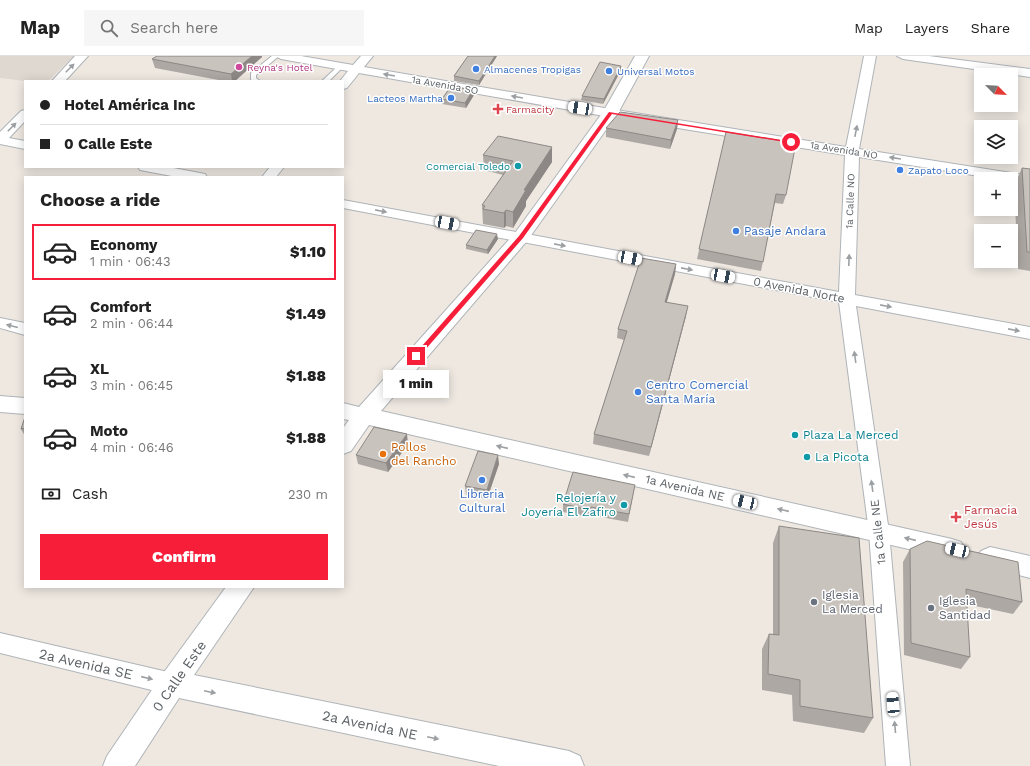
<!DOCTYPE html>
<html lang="en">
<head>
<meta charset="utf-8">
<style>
	:root { --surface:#fff; --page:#f6f6f6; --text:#222; --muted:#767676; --line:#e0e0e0; --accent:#f71e3a }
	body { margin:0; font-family:"Work Sans",sans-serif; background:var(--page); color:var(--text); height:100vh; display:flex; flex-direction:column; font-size:15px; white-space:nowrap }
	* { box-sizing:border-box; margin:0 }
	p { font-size:13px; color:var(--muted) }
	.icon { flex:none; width:22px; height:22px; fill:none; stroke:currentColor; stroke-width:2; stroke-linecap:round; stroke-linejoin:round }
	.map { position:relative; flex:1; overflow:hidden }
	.panel { position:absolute; left:24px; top:120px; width:320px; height:412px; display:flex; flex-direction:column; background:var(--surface); border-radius:0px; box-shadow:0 2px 10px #0003 }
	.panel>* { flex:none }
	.banner { position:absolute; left:24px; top:24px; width:320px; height:88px; border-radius:0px; box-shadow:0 2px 10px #0003; display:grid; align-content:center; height:88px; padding:0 16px; background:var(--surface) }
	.needle { width:26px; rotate:114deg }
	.fabs { position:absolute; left:974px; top:12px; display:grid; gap:8px }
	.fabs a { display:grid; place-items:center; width:44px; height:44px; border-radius:0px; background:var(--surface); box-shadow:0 2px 10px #0003; font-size:20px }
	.end { position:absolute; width:18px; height:18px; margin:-9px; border:5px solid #f71e3a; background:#fff; box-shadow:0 0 0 2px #fff }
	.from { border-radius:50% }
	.bubble { position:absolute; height:28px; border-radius:0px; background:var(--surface); box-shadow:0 2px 10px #0003; font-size:13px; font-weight:800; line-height:28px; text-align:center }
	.car { position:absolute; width:12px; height:24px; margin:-12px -6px; border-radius:5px; box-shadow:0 0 3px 1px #0007; background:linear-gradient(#fff 24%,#345 0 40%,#fff 0 76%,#345 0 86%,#fff 0) }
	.banner b { display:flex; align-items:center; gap:14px; height:38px; font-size:15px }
	.banner b+b { border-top:1px solid var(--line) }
	.banner i { width:10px; height:10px; background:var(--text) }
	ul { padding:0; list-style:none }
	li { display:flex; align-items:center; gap:12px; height:56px; margin:0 8px 6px; padding:0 8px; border:2px solid transparent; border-radius:0px }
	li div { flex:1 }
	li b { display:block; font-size:15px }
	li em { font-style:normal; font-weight:800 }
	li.active { border-color:var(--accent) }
	li>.icon { width:36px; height:36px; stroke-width:1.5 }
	h2 { padding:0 16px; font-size:18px; line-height:48px }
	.pay { display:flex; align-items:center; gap:10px; height:44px; padding:0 16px; font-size:15px }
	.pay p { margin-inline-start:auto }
	.cta { display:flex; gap:8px; margin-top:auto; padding:8px 16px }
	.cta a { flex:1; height:46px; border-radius:0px; background:var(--accent); color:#fff; font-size:16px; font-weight:800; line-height:46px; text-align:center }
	header { display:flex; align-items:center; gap:24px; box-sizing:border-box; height:56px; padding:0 20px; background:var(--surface); border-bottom:1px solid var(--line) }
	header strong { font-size:19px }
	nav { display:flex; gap:22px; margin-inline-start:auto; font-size:14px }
	.search { width:280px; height:36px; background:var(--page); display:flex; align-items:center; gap:10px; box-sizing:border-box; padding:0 14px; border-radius:0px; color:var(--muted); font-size:15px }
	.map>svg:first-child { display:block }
	.education { fill:#ded8d0 }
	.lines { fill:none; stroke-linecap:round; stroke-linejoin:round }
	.service-casing { stroke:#afb4b8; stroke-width:2 }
	.minor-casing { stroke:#afb4b8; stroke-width:2 }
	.tertiary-casing { stroke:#afb4b8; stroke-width:2 }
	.service { fill:#fff; fill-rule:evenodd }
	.minor { fill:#fff; fill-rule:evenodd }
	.tertiary { fill:#fff; fill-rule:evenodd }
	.wall { fill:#ada8a3 }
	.shaded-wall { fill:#8d8885 }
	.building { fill:#c9c3be; stroke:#8d8885 }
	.oneway { fill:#9ca0a2 }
	.route { fill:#f71e3a }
	.hotel-dot { fill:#d1479c; stroke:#fff; stroke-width:1.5 }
	.shop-dot { fill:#3f7fe0; stroke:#fff; stroke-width:1.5 }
	.health-dot { fill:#e0444e; stroke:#fff; stroke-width:1.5 }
	.culture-dot { fill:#0f9aa8; stroke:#fff; stroke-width:1.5 }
	.food-dot { fill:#e8710a; stroke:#fff; stroke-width:1.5 }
	.worship-dot { fill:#6b7280; stroke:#fff; stroke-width:1.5 }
	.labels { text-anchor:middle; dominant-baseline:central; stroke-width:3; stroke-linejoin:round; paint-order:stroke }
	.far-hotel-label { font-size:10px; fill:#b23c85; stroke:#fff; text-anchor:start }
	.far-shop-label { font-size:10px; fill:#366cbe; stroke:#fff; text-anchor:start }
	.far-street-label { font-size:10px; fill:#5a6064; stroke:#fff }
	.far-health-label { font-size:10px; fill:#be3a42; stroke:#fff; text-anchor:start }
	.far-culture-label { font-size:10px; fill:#0d838f; stroke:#fff; text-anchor:end }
	.shop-label { font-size:12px; fill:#366cbe; stroke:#fff; text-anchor:start }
	.street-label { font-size:12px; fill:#5a6064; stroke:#fff }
	.culture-label { font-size:12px; fill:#0d838f; stroke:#fff; text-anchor:start }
	.food-label { font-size:12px; fill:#c56008; stroke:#fff; text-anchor:start }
	.health-label { font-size:12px; fill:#be3a42; stroke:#fff; text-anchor:start }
	.worship-label { font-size:12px; fill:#5b616d; stroke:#fff; text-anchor:start }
	.near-street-label { font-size:14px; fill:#5a6064; stroke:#fff }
</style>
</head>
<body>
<header>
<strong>Map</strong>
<div class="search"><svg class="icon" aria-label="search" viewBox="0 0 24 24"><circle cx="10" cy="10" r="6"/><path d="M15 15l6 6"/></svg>Search here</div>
<nav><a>Map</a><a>Layers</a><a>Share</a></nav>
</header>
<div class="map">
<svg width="1030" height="710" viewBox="0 0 1030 710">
	<rect width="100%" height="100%" fill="#eee8e1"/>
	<path class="education" d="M0,0H74L48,25H25L0,22Z"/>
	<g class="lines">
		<g class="service-casing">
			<g id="service">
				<path d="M272,0H279L256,19V22L260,25L251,24V17Z"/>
				<path d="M338,10L343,11L329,25H322Z"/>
			</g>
		</g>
		<g class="minor-casing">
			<g id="minor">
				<path d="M75,0H88L65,25H52Z"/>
				<path d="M275,0H301L353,9L361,0H373L364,11L610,53L846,91L864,0H876L859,93L1030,120V128L1011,125V123H998L859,101L855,239L1030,271V283L856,250L889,476L910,710H886L869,476L839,246L343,152V144L839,236L845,99L610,61L359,17L347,32L343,33V25H340L348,15L281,3Z"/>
				<path d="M897,0H929L1030,13V21L903,3Z"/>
				<path d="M25,54V65L9,82L25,85V93L0,88V76L21,55Z"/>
				<path d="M138,111H168L205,118L207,121H177L140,114Z"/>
				<path d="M270,111H284L276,121H262Z"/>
				<path d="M0,262L25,267V279L0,272Z"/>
				<path d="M0,577L172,617L180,620L183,628L180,636L172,639L0,597Z"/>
			</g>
		</g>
		<g class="tertiary-casing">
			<g id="tertiary">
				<path d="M635,0H649L618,57L527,185L381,355L952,483L961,486L965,493L961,500L952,503L369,369L351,395L343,398V372L349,364L343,363V347L359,351L515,177L603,56Z"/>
				<path d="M0,340L25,342V358L0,356Z"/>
				<path d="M990,491L1030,500V522L981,509L977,502L981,495Z"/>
				<path d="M226,531H254L194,619L569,695L580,700L584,710H499L179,642L135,710H103L107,700L162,619Z"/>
			</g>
		</g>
		<use href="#service" class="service"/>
		<use href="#minor" class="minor"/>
		<use href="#tertiary" class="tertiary"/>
	</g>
	<g class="wall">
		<path d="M468,0H497L479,29L454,25V20Z"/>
		<path d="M262,1L235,25H224L155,12L152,3Z"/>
		<path d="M621,10V14L603,48L581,44L582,40Z"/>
		<path d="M473,34L474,39L466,52L442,48V43Z"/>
		<path d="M678,64L677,73L670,93L606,81V72Z"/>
		<path d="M726,76L786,139L783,148L775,147L761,215L697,203Z"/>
		<path d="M552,91V106L526,145V150L513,172L506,170L504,172L483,168L482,149L503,119L484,114L483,99Z"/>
		<path d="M1022,112L1030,113V215L1018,213L1014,129Z"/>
		<path d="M498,183L488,198L466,193V189Z"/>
		<path d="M676,208L675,218L666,246L686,260L649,400L593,388L594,378L624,284L617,282L618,273Z"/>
		<path d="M25,361V380L21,373Z"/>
		<path d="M408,388L388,416L358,408L356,399Z"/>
		<path d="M499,408L487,443L466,439L465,430Z"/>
		<path d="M635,429L628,466L590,459L589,461L563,456V448Z"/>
		<path d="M779,470L873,662L864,677L793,665L792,639L762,634V593L769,578H773V487Z"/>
		<path d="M910,493L1022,546L1013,558L966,548L970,601L961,613L904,599L903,506Z"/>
	</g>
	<g class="shaded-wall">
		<path d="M252,0H262V1L235,25H232L231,18Z"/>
		<path d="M495,0H497L479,29V25Z"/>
		<path d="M621,10V14L603,48L604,43Z"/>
		<path d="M473,34L474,39L466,52L465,47Z"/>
		<path d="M678,64L677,73L670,93L671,84Z"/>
		<path d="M552,91V106L526,145V150L513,172V156L524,134Z"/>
		<path d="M506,154V170L504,172V157Z"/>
		<path d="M497,178L498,183L488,198L487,194Z"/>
		<path d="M676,208L675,218L664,256L665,246Z"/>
		<path d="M688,250L686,260L649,400L651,391Z"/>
		<path d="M407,378L408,388L388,416L386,407Z"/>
		<path d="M498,399L499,408L487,443V434Z"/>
	</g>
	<g class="building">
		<path d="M157,0H252L231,18L152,3Z"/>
		<path d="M468,0H495L479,25L454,20Z"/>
		<path d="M600,6L621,10L604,43L582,40Z"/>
		<path d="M451,30L473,34L465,47L442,43Z"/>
		<path d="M620,56L678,64L671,84L606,72Z"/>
		<path d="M726,76L796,87L786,139L776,138L763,206L699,193Z"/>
		<path d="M498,80L552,91L524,134H526L513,156L506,154L504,157L483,153L485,150L482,149L513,105L483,99Z"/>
		<path d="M1022,112L1030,113V196H1027Z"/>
		<path d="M476,174L497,178L487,194L466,189Z"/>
		<path d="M641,202L676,208L665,246L688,250L651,391L594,378L627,275L618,273Z"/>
		<path d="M25,361V372L21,373Z"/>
		<path d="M374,371L407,378L386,407L356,399Z"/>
		<path d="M478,395L498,399L487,434L465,430Z"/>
		<path d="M573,416L635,429L629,458L591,451L590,454L563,448Z"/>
		<path d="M779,470L859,482L873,662L800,650V624L768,618L769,578L779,579Z"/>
		<path d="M927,485L1018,506L1022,546L966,533L970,601L911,587L910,493Z"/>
	</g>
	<defs><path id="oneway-solid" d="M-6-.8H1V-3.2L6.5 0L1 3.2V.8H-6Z"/></defs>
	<g class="oneway">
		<use href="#oneway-solid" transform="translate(70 12) rotate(-45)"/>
		<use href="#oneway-solid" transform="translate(389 19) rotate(-170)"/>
		<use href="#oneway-solid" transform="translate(517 41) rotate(-170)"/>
		<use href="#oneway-solid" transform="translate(12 71) rotate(-45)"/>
		<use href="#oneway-solid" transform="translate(856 75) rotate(-79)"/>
		<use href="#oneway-solid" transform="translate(895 102) rotate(-171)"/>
		<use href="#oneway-solid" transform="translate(381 155) rotate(11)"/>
		<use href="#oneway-solid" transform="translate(560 189) rotate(11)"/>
		<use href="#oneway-solid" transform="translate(849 204) rotate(-88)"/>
		<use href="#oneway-solid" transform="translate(687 213) rotate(11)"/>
		<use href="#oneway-solid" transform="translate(886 250) rotate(11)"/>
		<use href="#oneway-solid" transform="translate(12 270) rotate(-166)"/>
		<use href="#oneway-solid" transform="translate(1014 274) rotate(11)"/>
		<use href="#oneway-solid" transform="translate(855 301) rotate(-98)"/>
		<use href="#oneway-solid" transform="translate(502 391) rotate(-167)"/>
		<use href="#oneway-solid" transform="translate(629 420) rotate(-167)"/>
		<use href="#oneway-solid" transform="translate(872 430) rotate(-98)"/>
		<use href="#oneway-solid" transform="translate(783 454) rotate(-167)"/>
		<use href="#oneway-solid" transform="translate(910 483) rotate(-167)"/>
		<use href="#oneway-solid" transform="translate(147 622) rotate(13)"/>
		<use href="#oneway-solid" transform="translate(210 636) rotate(12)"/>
		<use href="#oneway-solid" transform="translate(895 671) rotate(-95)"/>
		<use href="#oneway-solid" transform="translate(433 682) rotate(12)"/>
	</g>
	<path class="route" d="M609,56L794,86L791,87L612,58L523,182L418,302H414V299L519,180Z"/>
	<circle class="hotel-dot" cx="239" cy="11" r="4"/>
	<g class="shop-dot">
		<circle cx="476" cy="13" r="4"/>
		<circle cx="609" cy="15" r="4"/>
		<circle cx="451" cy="42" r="4"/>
		<circle cx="900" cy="114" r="4"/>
		<circle cx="736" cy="175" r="4"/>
		<circle cx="638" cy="336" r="4"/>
		<circle cx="482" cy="424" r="4"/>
	</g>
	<g class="health-dot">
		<path d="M496 47h4v4h4v4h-4v4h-4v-4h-4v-4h4z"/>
		<path d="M954 455h4v4h4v4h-4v4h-4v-4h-4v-4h4z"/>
	</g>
	<g class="culture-dot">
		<circle cx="518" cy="110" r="4"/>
		<circle cx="795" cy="379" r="4"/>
		<circle cx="807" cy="401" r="4"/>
		<circle cx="624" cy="449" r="4"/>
	</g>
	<circle class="food-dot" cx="383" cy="398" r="4"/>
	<g class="worship-dot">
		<circle cx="814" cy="546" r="4"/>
		<circle cx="931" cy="552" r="4"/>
	</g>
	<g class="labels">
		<g class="far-hotel-label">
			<text x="247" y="11">Reyna's Hotel</text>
		</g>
		<g class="far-shop-label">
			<text x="484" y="13">Almacenes Tropigas</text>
			<text x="617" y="15">Universal Motos</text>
			<text x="443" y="42" text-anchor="end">Lacteos Martha</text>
			<text x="908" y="114">Zapato Loco</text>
		</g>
		<g class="far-street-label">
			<text transform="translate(445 29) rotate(10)">1a Avenida SO</text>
			<text transform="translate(844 94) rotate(9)">1a Avenida NO</text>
			<text transform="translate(850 145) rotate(-88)">1a Calle NO</text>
		</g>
		<g class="far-health-label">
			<text x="506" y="53">Farmacity</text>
		</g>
		<g class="far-culture-label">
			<text x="510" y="110">Comercial Toledo</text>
		</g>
		<g class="shop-label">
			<text x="744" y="175">Pasaje Andara</text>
			<text x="646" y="329">Centro Comercial<tspan x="646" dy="14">Santa María</tspan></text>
			<text x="482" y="438" text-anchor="middle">Libreria<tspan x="482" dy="14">Cultural</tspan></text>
		</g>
		<g class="street-label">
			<text transform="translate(799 234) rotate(11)">0 Avenida Norte</text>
			<text transform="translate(685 432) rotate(13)">1a Avenida NE</text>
			<text transform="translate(878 476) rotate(-96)">1a Calle NE</text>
		</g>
		<g class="culture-label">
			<text x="803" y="379">Plaza La Merced</text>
			<text x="815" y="401">La Picota</text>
			<text x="616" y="442" text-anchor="end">Relojería y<tspan x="616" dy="14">Joyería El Zafiro</tspan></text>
		</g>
		<g class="food-label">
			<text x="391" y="391">Pollos<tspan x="391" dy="14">del Rancho</tspan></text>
		</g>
		<g class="health-label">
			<text x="964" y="454">Farmacia<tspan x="964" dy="14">Jesús</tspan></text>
		</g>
		<g class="worship-label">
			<text x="822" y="539">Iglesia<tspan x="822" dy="14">La Merced</tspan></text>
			<text x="939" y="545">Iglesia<tspan x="939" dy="14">Santidad</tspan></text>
		</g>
		<g class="near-street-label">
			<text transform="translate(86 608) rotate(13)">2a Avenida SE</text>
			<text transform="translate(179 620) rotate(-55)">0 Calle Este</text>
			<text transform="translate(370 669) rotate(12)">2a Avenida NE</text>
		</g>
	</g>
</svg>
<div class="fabs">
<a><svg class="needle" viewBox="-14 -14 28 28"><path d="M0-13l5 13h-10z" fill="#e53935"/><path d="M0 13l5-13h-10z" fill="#767676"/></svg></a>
<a><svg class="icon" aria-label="layers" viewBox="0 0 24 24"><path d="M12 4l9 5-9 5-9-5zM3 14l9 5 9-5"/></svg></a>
<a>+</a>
<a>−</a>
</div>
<i class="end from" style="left:791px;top:86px"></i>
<i class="end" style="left:416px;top:300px"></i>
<div class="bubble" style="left:383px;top:314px;width:66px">1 min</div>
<i class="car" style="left:580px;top:52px;rotate:279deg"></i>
<i class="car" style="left:447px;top:167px;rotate:101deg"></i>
<i class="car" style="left:630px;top:202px;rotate:101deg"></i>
<i class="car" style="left:723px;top:220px;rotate:101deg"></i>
<i class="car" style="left:745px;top:446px;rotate:283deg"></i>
<i class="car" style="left:957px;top:494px;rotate:283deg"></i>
<i class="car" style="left:893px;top:648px;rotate:355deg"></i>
<div class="banner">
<b><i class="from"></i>Hotel América Inc</b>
<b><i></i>0 Calle Este</b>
</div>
<section class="panel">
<h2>Choose a ride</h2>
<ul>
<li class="active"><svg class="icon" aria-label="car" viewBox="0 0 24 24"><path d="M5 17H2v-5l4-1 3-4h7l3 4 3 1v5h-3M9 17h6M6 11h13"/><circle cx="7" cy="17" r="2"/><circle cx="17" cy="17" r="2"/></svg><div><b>Economy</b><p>1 min · 06:43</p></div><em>$1.10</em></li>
<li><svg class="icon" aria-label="car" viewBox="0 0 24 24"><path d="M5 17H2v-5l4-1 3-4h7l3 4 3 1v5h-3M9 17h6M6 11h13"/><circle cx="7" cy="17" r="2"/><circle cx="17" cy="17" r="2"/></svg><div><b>Comfort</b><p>2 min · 06:44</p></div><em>$1.49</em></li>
<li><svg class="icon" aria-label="car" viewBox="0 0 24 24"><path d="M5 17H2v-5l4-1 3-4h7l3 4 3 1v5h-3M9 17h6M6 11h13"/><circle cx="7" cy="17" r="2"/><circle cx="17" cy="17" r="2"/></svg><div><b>XL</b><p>3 min · 06:45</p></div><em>$1.88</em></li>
<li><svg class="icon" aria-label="car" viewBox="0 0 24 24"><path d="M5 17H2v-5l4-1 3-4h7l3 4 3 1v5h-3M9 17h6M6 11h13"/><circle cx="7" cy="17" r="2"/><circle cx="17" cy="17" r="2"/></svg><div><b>Moto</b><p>4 min · 06:46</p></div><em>$1.88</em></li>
</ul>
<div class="pay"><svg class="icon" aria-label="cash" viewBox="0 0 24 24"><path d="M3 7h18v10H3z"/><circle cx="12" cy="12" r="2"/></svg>Cash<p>230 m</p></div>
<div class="cta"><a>Confirm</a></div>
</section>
</div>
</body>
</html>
